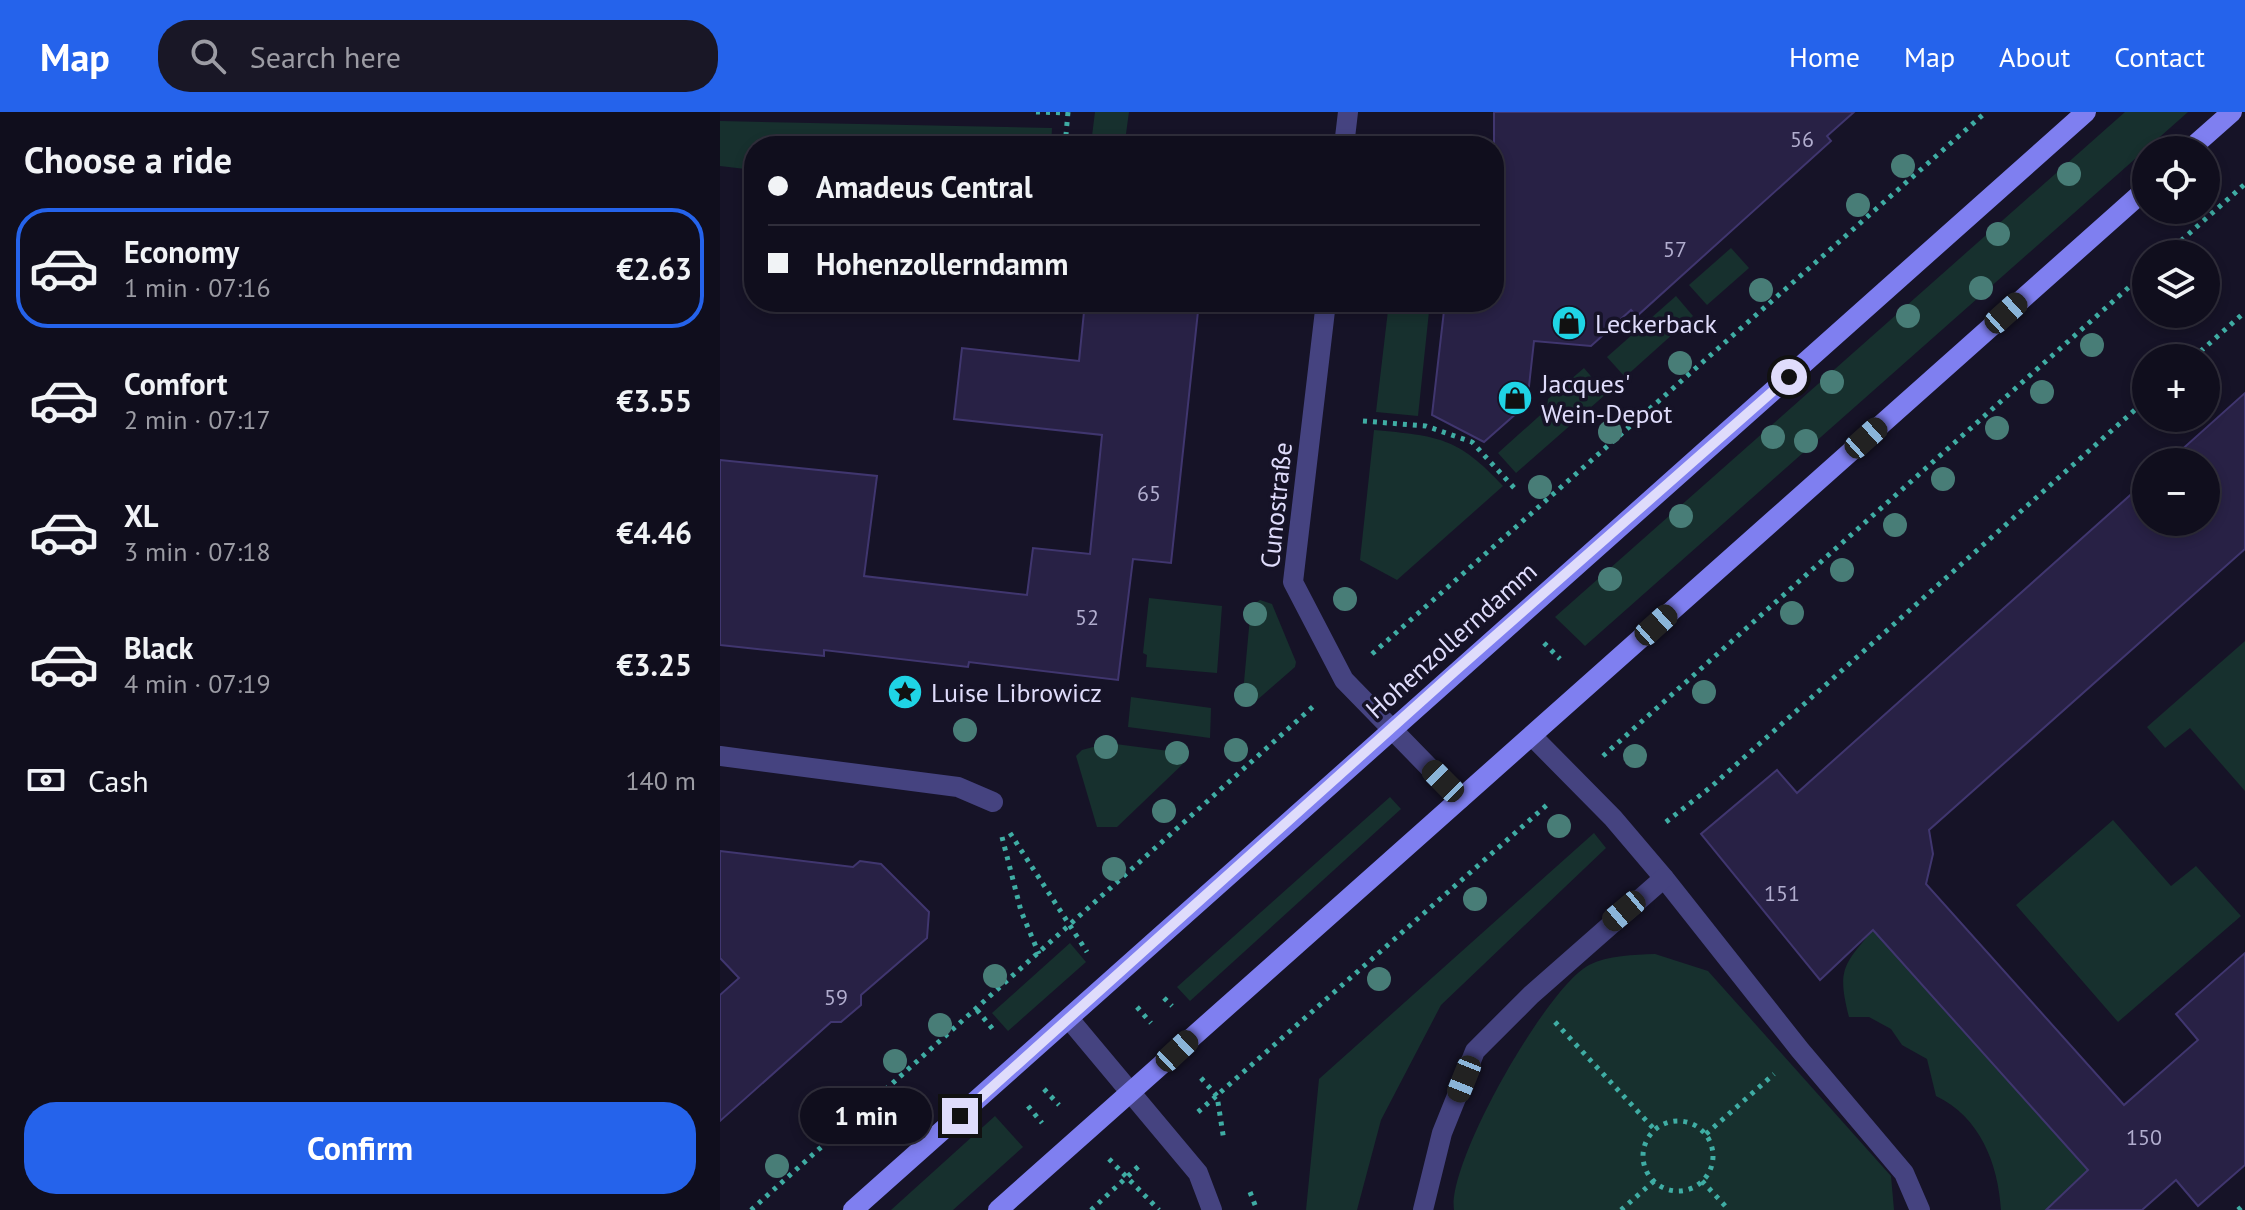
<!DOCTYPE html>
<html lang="en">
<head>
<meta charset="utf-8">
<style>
	:root { --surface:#100e1d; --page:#191726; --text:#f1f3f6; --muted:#9c9ca4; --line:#302e3b; --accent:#2563eb }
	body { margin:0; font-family:"PT Sans",sans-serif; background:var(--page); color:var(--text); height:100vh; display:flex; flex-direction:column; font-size:30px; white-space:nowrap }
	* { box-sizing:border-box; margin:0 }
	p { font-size:26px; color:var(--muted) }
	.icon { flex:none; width:44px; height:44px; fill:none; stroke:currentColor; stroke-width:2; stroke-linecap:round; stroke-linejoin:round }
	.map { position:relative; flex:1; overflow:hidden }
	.drawer { display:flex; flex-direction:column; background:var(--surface); width:720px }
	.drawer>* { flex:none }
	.top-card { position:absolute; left:24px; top:24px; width:760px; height:176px; border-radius:32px; box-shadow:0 4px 12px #0003,0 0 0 2px var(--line); display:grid; align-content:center; height:176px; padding:0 24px; background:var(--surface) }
	.controls { position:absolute; left:1412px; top:24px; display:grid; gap:16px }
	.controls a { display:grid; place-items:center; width:88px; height:88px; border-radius:50%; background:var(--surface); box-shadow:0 4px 12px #0003,0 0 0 2px var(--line); font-size:40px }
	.end { position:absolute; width:36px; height:36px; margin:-18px; border:10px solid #dfdcfb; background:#111; box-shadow:0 0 0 4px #111 }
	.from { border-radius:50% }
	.bubble { position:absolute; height:56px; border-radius:28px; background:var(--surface); box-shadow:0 4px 12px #0003,0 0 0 2px var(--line); font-size:26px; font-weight:700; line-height:56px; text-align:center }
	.car { position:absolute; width:24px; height:48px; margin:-24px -12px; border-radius:10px; box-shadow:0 0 6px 2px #0007; background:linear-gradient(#222 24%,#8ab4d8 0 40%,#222 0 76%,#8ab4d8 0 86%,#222 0) }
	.top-card b { display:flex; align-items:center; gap:28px; height:76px; font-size:30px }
	.top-card b+b { border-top:2px solid var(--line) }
	.top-card i { width:20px; height:20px; background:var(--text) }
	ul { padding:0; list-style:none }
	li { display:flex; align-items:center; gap:24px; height:120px; margin:0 16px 12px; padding:0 8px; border:4px solid transparent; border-radius:32px }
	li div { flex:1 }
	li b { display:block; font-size:30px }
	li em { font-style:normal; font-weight:700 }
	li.current { border-color:var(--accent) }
	li>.icon { width:72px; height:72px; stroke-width:1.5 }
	h2 { padding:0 24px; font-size:36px; line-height:96px }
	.pay { display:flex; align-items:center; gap:20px; height:88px; padding:0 24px; font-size:30px }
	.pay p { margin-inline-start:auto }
	.cta { display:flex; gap:16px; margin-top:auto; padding:16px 24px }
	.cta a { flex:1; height:92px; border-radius:32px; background:var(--accent); color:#fff; font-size:32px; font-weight:700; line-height:92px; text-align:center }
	header { display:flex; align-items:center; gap:48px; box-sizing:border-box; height:112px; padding:0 40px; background:var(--accent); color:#fff }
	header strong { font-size:38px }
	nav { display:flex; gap:44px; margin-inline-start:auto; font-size:28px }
	.search { width:560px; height:72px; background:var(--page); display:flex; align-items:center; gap:20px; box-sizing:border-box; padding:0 28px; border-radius:32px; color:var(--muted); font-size:30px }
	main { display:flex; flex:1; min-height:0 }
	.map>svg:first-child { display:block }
	.green { fill:#17302e }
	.building { fill:#282145; stroke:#40366f; stroke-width:2 }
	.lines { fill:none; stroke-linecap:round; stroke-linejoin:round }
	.path { stroke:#3fada4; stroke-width:5; stroke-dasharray:4 6; stroke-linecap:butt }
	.service { stroke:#454380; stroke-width:20 }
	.minor { stroke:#454380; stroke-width:20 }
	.secondary { stroke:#7f7ff0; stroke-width:20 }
	.tree { fill:#487d77 }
	.route { stroke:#dfdcfb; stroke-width:10 }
	.labels { text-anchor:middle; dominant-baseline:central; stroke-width:7; stroke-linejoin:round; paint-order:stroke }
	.number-label { font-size:22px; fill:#b1adce }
	.poi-label { font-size:26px; fill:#dfdcfb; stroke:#161327; text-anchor:start }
	.street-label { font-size:26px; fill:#dfdcfb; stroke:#161327 }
</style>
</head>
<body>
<header>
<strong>Map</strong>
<div class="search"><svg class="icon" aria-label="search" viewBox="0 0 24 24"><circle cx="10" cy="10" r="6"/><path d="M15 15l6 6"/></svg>Search here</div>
<nav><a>Home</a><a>Map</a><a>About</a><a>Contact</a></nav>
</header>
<main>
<section class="drawer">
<h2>Choose a ride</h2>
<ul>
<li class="current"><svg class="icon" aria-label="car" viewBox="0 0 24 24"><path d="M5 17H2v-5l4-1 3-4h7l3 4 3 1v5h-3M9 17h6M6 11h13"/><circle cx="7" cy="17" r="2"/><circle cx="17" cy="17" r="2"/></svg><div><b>Economy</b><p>1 min · 07:16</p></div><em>€2.63</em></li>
<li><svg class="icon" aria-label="car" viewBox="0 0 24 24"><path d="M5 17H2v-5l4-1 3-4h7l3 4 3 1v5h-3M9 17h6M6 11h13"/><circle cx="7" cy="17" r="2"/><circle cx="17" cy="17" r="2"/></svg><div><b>Comfort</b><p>2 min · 07:17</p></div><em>€3.55</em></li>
<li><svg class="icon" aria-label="car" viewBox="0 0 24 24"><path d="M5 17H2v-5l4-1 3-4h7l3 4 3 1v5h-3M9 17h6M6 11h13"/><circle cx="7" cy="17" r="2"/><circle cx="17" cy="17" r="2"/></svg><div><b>XL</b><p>3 min · 07:18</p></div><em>€4.46</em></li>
<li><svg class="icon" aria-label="car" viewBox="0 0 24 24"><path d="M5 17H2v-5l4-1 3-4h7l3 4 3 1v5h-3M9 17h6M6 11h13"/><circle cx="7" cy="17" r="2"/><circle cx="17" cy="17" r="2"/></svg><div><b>Black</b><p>4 min · 07:19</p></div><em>€3.25</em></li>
</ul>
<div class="pay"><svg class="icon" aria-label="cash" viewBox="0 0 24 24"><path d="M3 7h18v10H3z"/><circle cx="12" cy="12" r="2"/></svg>Cash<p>140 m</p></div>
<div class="cta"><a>Confirm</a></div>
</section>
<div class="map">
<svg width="1525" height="1098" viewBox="0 0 1525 1098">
	<rect width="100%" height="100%" fill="#161327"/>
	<g class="green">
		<path d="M375,0H409L405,29H390L389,34L371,32Z"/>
		<path d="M1405,0H1468L865,534L835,505Z"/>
		<path d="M0,9L332,16L331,34H34V58L0,54Z"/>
		<path d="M1011,136L1029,156L987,193L969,173Z"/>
		<path d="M956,184L973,204L905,265L887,245Z"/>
		<path d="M669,190H710L698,304L656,300Z"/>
		<path d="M864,256L886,282L796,361L778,341L827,297L828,287Z"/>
		<path d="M654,318C718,324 738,325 783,374L677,468L640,448Z"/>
		<path d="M429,486L502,494L497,561L426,555L427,543L423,541Z"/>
		<path d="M540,488L552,492L576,550L575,555L536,589H529L523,581L531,494Z"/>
		<path d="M1525,529V679L1470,616L1445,636L1427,615Z"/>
		<path d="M411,585L491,596L490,626L408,615Z"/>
		<path d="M388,631L464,641L467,648L397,715H377L356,644L362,638Z"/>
		<path d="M670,685L681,697L470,889L457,875Z"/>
		<path d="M1393,708L1451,774L1476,754L1521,804L1398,910L1296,793Z"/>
		<path d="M874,721L886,736L721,893L661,1008L637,1098H586L599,967Z"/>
		<path d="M1153,818L1368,1058L1326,1098H1281C1278,1051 1260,1005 1216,984L1207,947L1182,933L1171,917L1149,905H1129C1117,858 1123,853 1153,818Z"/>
		<path d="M350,831L366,850L288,919L272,901Z"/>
		<path d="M935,842L988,859L1171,1064L1174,1098H734C727,1051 826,876 869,853C888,843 914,843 935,842Z"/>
		<path d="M275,1004L303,1035L233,1098H171Z"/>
	</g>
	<g class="building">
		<path d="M774,0H1134L1107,24L1111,29L917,204L911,198L871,234L814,229L807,292L764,330L712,303L725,190H774Z"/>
		<path d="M365,190H479L451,451L413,447L398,568L249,550L248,555L104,538V544L0,533V348L157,364L144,464L307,483L313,436L370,442L382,323L234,307L242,236L359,249Z"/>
		<path d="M1525,281V437L1209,718L1213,742L1206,772L1404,993L1478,928L1456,902L1525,841V1053L1478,1094L1456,1068L1422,1098H1326L1368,1058L1153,818L1100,868L981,722L1057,658L1077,681L1426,369V410H1486V350H1448Z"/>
		<path d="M0,739L133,755L140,749L161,752L209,800L207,826L141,883V893L121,910H111L0,1009V883L19,866L0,846Z"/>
	</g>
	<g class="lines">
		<g class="path">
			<path d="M316,0L348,1"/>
			<path d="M345,34L348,0"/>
			<path d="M1446,142L1525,72"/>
			<path d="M1473,246L1525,200"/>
			<path d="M643,309L706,314L752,330L797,379"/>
			<path d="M824,531L840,547"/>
			<path d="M652,542L1266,0"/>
			<path d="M883,644L1426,160"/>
			<path d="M946,710L992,674L1426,288"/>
			<path d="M290,721L367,840"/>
			<path d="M282,725L301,799L319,842"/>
			<path d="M444,886L452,894"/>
			<path d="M417,895L431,911"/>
			<path d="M257,898L276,921"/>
			<path d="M835,910L935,1018"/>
			<path d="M481,966L497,984L504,1029"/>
			<path d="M324,977L339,993"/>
			<path d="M308,994L322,1011"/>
			<path d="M478,1000L828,692"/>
			<circle cx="958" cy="1044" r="35"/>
			<path d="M986,1022L1054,962"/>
			<path d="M389,1047L439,1098"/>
			<path d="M982,1069L1009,1098"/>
			<path d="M530,1080L537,1098"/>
			<path d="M31,1098L597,591"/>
			<path d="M371,1098L420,1053"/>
			<path d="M901,1098L934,1069"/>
			<path d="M1518,1098L1525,1092"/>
		</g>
		<g class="service">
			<path d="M812,624L893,706L944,766L1080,938L1184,1061L1200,1098"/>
			<path d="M703,1098L722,1021L755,939L811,883L944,766"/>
		</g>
		<g class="minor">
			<path d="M624,34L628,0"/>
			<path d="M606,190L573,470L624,568L740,687"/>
			<path d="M0,644L238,675L273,690"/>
			<path d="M350,908L478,1061L492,1098"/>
		</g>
		<g class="secondary">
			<path d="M1469,38L1512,0"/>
			<path d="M133,1098L1366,0"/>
			<path d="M278,1098L1426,77"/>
		</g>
	</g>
	<g class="tree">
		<circle cx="1183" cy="54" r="12"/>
		<circle cx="1349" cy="62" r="12"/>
		<circle cx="1138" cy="93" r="12"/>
		<circle cx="1278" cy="122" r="12"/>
		<circle cx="1261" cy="176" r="12"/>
		<circle cx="1041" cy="178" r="12"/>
		<circle cx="1188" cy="204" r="12"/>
		<circle cx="1372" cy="233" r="12"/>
		<circle cx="960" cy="251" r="12"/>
		<circle cx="1112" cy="270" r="12"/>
		<circle cx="1322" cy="280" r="12"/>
		<circle cx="1277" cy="316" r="12"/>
		<circle cx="890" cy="320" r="12"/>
		<circle cx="1053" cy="325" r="12"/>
		<circle cx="1086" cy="329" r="12"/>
		<circle cx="1223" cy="367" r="12"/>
		<circle cx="820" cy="375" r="12"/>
		<circle cx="961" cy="404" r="12"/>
		<circle cx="1175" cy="413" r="12"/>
		<circle cx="1122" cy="458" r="12"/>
		<circle cx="890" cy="467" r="12"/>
		<circle cx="625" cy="487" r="12"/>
		<circle cx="1072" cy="501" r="12"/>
		<circle cx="535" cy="502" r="12"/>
		<circle cx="984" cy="580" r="12"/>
		<circle cx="526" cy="583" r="12"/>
		<circle cx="245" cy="618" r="12"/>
		<circle cx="386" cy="635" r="12"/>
		<circle cx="516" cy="638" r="12"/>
		<circle cx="457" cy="641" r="12"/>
		<circle cx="915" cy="644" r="12"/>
		<circle cx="444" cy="699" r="12"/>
		<circle cx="839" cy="714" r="12"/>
		<circle cx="394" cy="757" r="12"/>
		<circle cx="755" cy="787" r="12"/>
		<circle cx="275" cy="864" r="12"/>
		<circle cx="659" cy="867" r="12"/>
		<circle cx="220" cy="913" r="12"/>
		<circle cx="175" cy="949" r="12"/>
		<circle cx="119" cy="1002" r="12"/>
		<circle cx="57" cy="1054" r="12"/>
	</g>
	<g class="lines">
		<path class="route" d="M240,1004L734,560L1069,265"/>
	</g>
	<defs>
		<g id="shop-disc" transform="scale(1.8)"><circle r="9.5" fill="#1fd4e5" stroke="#161327"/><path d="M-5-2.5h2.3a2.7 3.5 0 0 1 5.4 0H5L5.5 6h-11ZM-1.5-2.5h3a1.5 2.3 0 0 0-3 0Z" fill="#111"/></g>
		<g id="sight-disc" transform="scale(1.8)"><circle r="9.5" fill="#1fd4e5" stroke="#161327"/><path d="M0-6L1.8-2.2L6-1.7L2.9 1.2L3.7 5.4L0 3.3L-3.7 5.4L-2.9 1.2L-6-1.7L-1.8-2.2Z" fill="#111"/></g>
	</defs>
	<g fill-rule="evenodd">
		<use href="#shop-disc" x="849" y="211"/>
		<use href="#shop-disc" x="795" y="286"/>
		<use href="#sight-disc" x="185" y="580"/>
	</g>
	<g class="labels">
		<g class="number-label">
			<text x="1082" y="27">56</text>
			<text x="955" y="137">57</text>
			<text x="429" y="381">65</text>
			<text x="367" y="505">52</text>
			<text x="1062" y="781">151</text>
			<text x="116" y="885">59</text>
			<text x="1424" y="1025">150</text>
		</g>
		<g class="poi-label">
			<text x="875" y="211">Leckerback</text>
			<text x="821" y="271">Jacques'<tspan x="821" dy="30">Wein-Depot</tspan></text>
			<text x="211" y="580">Luise Librowicz</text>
		</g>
		<g class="street-label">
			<text transform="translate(556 393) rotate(-84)">Cunostraße</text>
			<text transform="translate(731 528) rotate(-42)">Hohenzollerndamm</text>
		</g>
	</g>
</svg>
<div class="controls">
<a><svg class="icon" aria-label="locate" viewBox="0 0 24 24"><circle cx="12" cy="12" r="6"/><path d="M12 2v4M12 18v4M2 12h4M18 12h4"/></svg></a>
<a><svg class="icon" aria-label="layers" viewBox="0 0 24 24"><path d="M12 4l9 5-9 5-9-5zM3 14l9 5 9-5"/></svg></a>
<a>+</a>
<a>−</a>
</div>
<i class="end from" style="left:1069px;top:265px"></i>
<i class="end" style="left:240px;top:1004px"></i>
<div class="bubble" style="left:80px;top:976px;width:132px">1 min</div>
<i class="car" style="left:1286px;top:201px;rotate:48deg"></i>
<i class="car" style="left:1146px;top:326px;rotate:48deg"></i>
<i class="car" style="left:936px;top:513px;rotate:48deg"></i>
<i class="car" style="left:723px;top:669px;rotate:315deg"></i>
<i class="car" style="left:904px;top:799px;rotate:230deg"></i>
<i class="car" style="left:457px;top:939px;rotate:47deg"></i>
<i class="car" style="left:744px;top:967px;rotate:202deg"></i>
<div class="top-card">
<b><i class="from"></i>Amadeus Central</b>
<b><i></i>Hohenzollerndamm</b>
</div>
</div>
</main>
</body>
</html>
